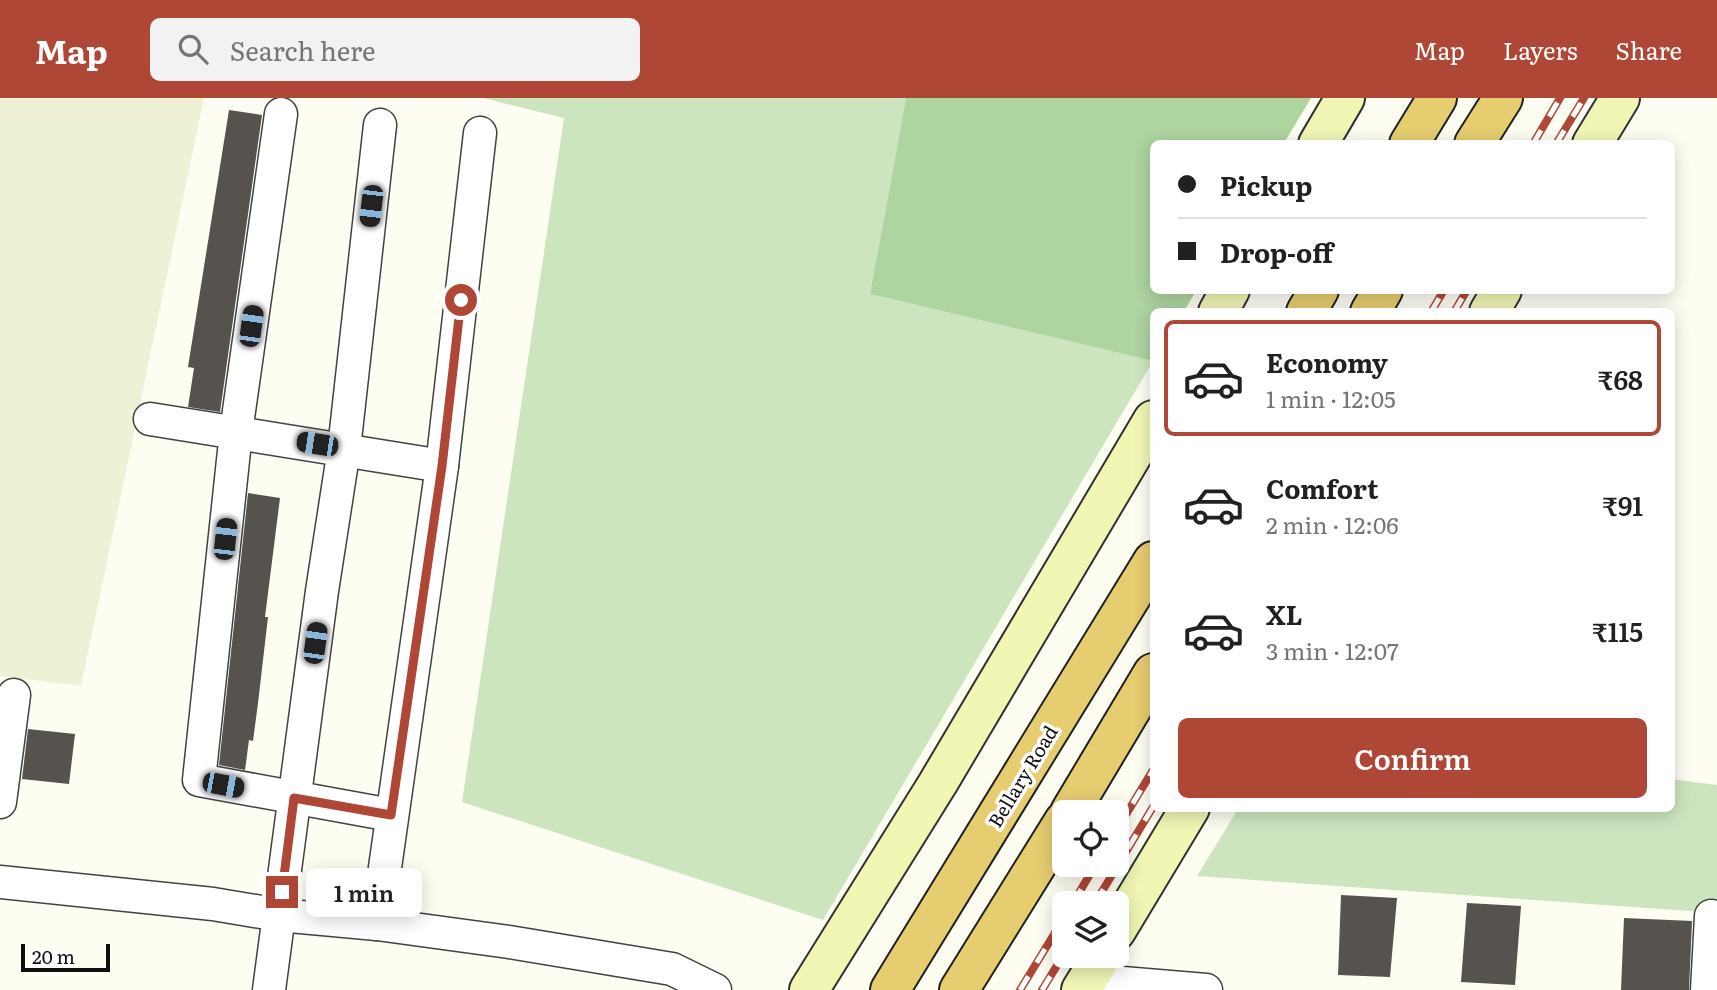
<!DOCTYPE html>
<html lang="en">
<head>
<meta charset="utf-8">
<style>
	:root { --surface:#fff; --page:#f2f2f2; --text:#202124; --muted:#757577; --line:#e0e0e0; --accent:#af4737 }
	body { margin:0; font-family:Literata,serif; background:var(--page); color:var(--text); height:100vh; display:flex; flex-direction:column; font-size:26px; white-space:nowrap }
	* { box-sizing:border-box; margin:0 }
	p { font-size:23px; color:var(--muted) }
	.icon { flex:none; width:38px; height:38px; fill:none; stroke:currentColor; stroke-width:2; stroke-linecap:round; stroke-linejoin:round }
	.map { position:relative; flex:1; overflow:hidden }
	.details { position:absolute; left:1150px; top:210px; width:525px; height:504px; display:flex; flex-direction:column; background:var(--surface); border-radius:10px; box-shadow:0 4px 18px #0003 }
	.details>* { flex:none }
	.hud { position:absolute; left:1150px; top:42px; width:525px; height:154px; border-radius:10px; box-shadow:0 4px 18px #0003; display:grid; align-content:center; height:154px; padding:0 28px; background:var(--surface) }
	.controls { position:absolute; left:1052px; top:702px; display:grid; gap:14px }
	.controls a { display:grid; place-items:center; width:77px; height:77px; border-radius:10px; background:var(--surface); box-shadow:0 4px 18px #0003; font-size:35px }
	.scale { position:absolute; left:21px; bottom:18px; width:89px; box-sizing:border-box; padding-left:7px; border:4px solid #0f0f0f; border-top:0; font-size:19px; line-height:24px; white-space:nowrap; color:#0f0f0f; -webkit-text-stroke:5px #fff; paint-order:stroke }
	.end { position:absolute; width:32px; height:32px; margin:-16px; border:9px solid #af4737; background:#fff; box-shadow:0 0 0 4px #fff }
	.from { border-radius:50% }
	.bubble { position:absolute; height:49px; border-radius:10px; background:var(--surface); box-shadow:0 4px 18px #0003; font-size:23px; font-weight:600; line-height:49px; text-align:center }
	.car { position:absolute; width:21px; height:42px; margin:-21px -10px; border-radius:9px; box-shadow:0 0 5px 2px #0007; background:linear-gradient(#222 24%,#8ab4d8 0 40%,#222 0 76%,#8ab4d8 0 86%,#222 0) }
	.hud b { display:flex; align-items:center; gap:24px; height:66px; font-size:26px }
	.hud b+b { border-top:2px solid var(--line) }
	.hud i { width:18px; height:18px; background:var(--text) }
	ul { padding:12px 0 0; list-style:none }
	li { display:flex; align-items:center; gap:21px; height:116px; margin:0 14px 10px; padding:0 14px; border:4px solid transparent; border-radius:10px }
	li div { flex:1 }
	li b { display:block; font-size:26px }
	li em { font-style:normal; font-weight:600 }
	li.on { border-color:var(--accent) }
	li>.icon { width:63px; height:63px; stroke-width:1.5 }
	.primary-button { display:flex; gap:14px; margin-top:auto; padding:14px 28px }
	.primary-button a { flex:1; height:80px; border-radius:10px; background:var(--accent); color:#fff; font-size:28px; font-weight:600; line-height:80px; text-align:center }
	header { display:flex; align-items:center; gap:42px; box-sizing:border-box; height:98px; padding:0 35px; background:var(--accent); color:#fff }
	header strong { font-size:33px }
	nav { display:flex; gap:38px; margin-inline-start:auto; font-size:24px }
	.search { width:490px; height:63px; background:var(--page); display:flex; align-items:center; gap:18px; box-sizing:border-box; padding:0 24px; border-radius:10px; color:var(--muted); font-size:26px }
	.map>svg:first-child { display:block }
	.farmland { fill:#eef1d5 }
	.green { fill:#cce5bf }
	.forest { fill:#aed4a0 }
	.building { fill:#56524d }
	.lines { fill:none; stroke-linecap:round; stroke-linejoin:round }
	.minor-casing { stroke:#424242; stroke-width:35 }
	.secondary-casing { stroke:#313131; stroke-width:42 }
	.trunk-casing { stroke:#202020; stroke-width:42 }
	.minor { stroke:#fff; stroke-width:32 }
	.secondary { stroke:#f1f6b5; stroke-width:38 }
	.trunk { stroke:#e6cd70; stroke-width:38 }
	.rail-casing { stroke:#af4737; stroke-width:8 }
	.rail { stroke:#fff; stroke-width:5; stroke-dasharray:16; stroke-linecap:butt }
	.route { stroke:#af4737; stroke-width:9 }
	.labels { text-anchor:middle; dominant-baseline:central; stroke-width:7; stroke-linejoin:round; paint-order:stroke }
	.street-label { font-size:19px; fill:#0f0f0f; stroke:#fff }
</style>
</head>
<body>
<header>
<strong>Map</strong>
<div class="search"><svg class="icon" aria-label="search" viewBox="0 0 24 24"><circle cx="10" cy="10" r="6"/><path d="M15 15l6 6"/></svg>Search here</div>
<nav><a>Map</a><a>Layers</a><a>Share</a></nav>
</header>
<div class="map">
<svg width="1717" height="892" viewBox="0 0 1717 892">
	<rect width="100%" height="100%" fill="#fdfdf2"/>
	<path class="farmland" d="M0,0H204L81,588L0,578Z"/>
	<g class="green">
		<path d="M483,0H906L870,196L1153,263L823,822L462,704L564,20Z"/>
		<path d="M1671,681L1717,687V815L1197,778L1238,711L1671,710Z"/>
	</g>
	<path class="forest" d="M906,0H1311L1284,45L1153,46V192L1196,193L1184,213L1153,214V263L870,196Z"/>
	<g class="building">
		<path d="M229,12L262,17L220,314L188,309L194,270L188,269Z"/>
		<path d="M248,395L280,400L265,519H268L258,605L253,643L249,642L245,672L219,667Z"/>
		<path d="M28,631L75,636L69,686L22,681Z"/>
		<path d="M1341,797L1397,800L1390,879L1338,877Z"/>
		<path d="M1467,805L1521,808L1515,887L1461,884Z"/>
		<path d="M1624,820L1692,823L1689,892H1621Z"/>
	</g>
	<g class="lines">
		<g class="minor-casing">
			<g id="minor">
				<path d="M281,16L236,334L199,682L391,717"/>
				<path d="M150,321L442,368"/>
				<path d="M0,704L14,597"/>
				<path d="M0,784L213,806L279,817L377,826L509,844L672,871L715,892"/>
				<path d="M377,826L442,368L480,35"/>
				<path d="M1087,882L1206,892"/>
				<path d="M269,892L322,493L344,351L380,27"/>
				<path d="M1707,892L1711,818"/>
			</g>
		</g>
		<g class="secondary-casing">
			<g id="secondary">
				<path d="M1318,46L1345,0"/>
				<path d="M1592,46L1620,0"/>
				<path d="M1218,214L1230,192"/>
				<path d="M1489,214L1502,192"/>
				<path d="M1116,833L1190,710"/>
				<path d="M809,892L938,685L1153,322"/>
				<path d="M1081,892L1102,858"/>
			</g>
		</g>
		<g class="trunk-casing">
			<g id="trunk">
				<path d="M1409,46L1437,0"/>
				<path d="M1474,46L1503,0"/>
				<path d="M1306,214L1319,192"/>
				<path d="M1370,214L1383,192"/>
				<path d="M1070,714L1153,575"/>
				<path d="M890,892L1153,463"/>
				<path d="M959,892L1064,723"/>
			</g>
		</g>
		<use href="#minor" class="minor"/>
		<use href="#secondary" class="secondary"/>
		<use href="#trunk" class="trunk"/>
		<g class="rail-casing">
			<g id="rail">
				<path d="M1533,46L1560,0"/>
				<path d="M1556,46L1584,0"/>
				<path d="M1431,214L1444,192"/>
				<path d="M1454,214L1467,192"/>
				<path d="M1116,733L1153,672"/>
				<path d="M1073,805L1096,766"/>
				<path d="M1095,805L1153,709"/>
				<path d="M1020,892L1064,820"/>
				<path d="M1042,892L1064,856"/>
			</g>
		</g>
		<use href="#rail" class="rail"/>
	</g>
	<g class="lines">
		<path class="route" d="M282,794L294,700L391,717L442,368L461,202"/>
	</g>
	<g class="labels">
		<g class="street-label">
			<text transform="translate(1022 678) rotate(-59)">Bellary Road</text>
		</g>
	</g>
</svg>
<div class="controls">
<a><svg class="icon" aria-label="locate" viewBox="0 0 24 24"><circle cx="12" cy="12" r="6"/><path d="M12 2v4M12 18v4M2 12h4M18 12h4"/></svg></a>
<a><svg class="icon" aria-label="layers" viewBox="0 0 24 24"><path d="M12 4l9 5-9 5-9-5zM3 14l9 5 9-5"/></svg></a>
</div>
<div class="scale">20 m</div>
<i class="end from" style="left:461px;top:202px"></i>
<i class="end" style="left:282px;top:794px"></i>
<div class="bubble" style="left:306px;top:770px;width:116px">1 min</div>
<i class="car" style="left:371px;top:108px;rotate:187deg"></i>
<i class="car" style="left:251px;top:228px;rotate:8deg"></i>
<i class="car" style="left:317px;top:346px;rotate:279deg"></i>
<i class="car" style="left:225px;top:441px;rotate:6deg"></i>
<i class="car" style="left:315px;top:545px;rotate:8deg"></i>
<i class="car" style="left:223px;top:687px;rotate:101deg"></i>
<div class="hud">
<b><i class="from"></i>Pickup</b>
<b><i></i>Drop-off</b>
</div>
<section class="details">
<ul>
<li class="on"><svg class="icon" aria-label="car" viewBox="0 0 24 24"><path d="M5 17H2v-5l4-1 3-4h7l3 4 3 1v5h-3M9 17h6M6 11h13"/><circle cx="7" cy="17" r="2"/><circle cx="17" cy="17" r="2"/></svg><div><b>Economy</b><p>1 min · 12:05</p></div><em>₹68</em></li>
<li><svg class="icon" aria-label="car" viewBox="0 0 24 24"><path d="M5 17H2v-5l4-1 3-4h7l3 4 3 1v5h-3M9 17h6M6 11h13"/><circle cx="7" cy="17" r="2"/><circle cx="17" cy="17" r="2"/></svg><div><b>Comfort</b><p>2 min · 12:06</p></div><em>₹91</em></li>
<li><svg class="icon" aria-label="car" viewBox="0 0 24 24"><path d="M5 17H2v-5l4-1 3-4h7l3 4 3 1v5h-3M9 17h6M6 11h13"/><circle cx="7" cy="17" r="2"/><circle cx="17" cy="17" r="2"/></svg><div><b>XL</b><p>3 min · 12:07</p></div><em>₹115</em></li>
</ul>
<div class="primary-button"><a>Confirm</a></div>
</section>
</div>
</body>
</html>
